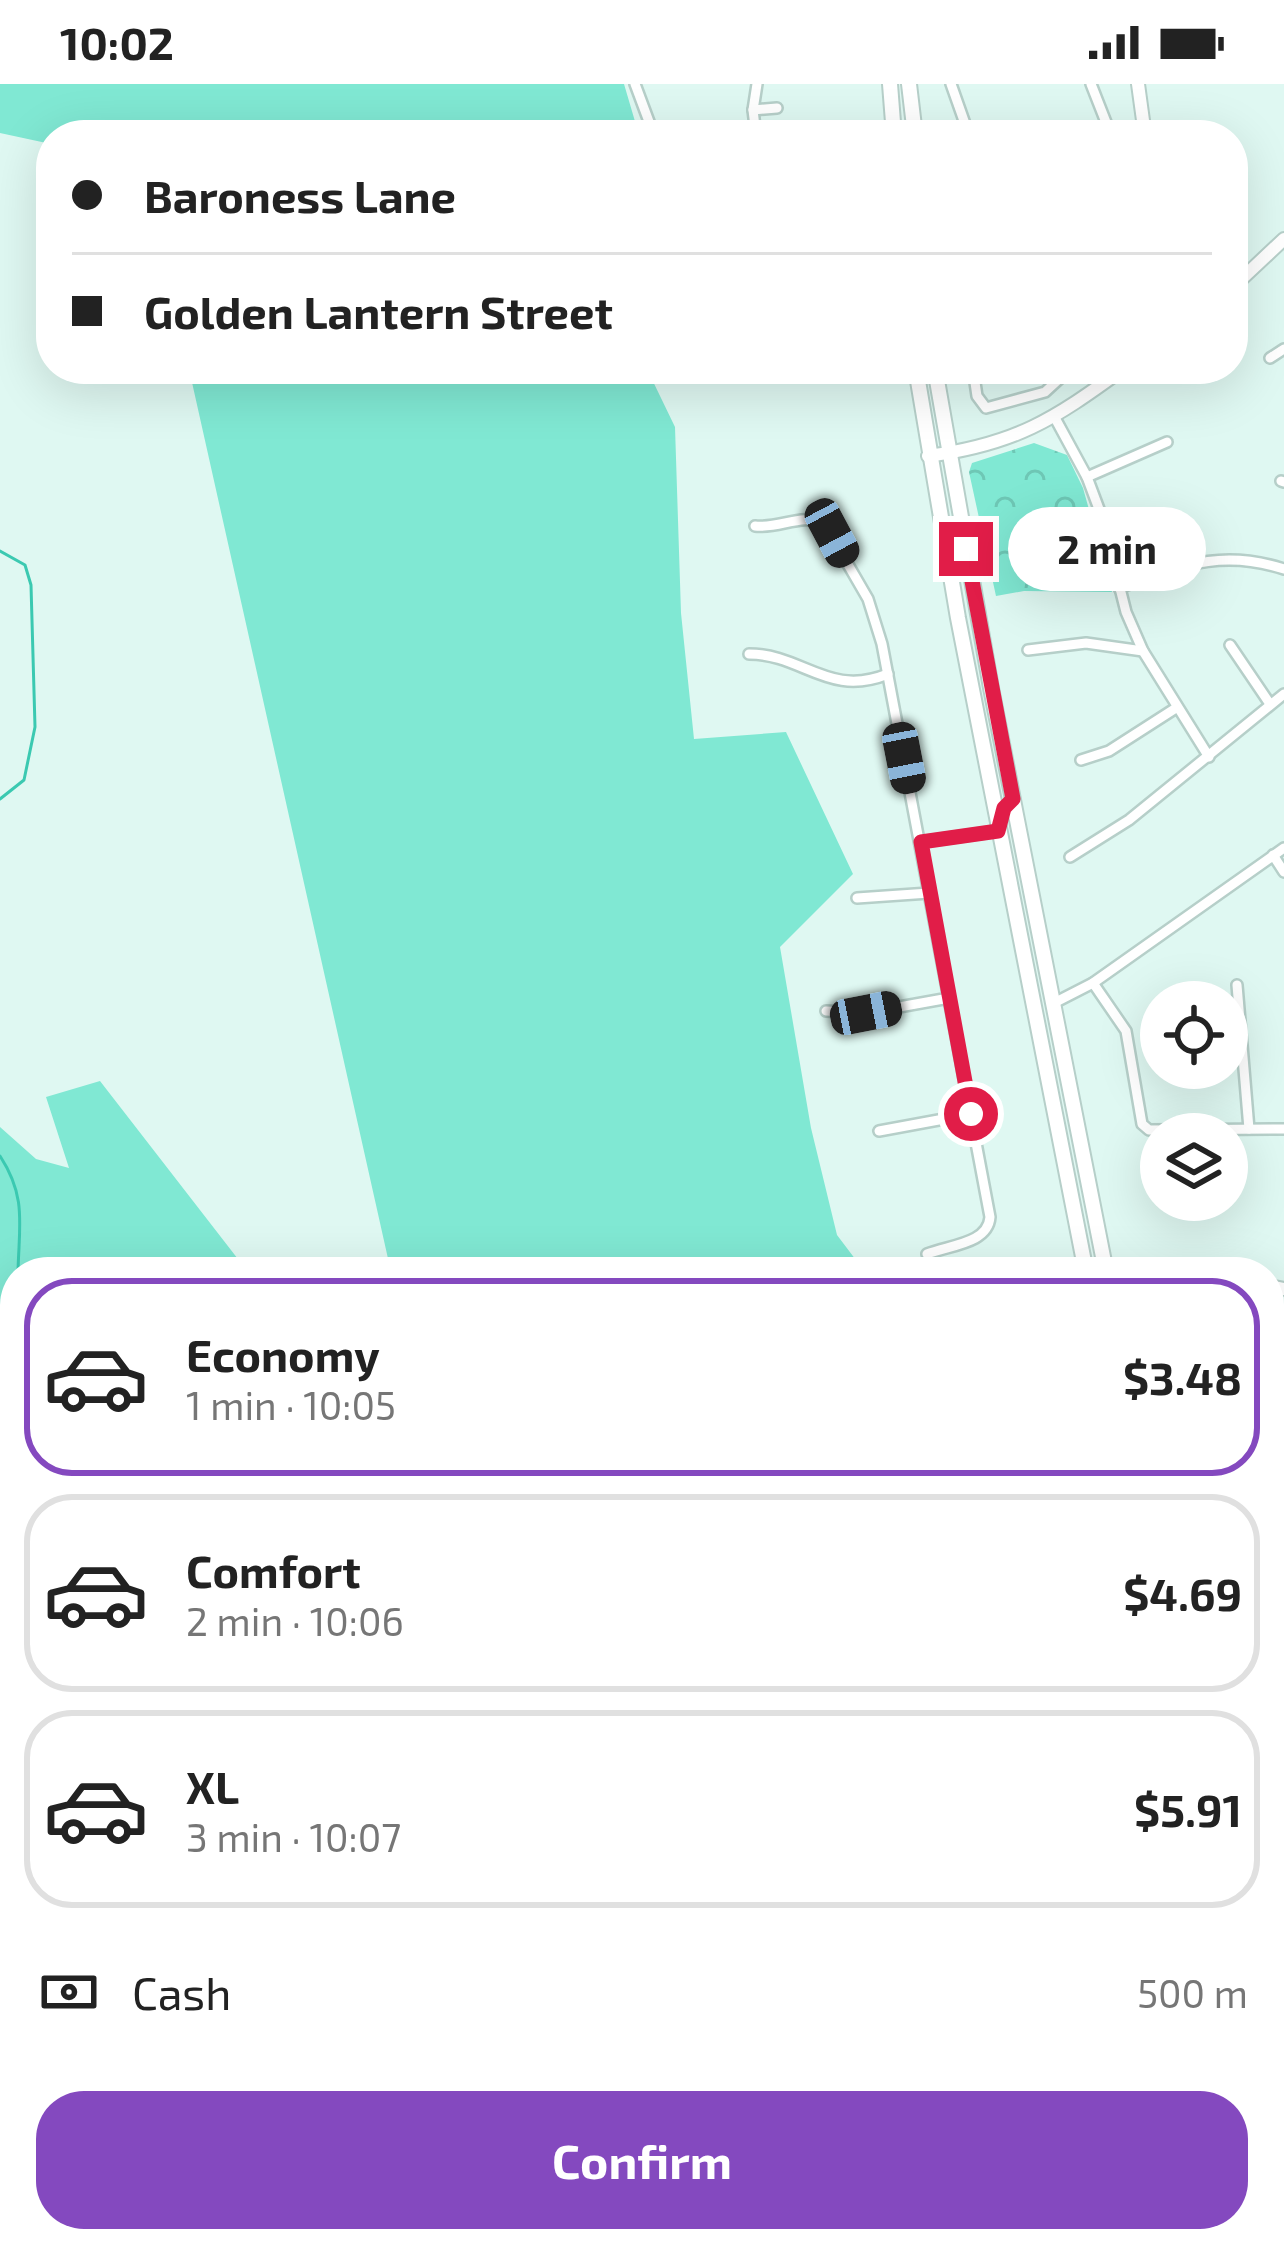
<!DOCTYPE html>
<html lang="en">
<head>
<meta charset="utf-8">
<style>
	:root { --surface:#fff; --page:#f6f6f6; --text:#222; --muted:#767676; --line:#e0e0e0; --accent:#8449bf }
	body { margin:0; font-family:"Exo 2",sans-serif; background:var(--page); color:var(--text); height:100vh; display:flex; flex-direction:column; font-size:45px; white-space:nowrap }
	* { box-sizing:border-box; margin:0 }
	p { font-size:39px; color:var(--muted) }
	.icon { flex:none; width:66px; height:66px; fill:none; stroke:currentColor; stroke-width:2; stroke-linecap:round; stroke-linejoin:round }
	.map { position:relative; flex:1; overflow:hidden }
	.side { position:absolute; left:0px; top:1173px; width:1284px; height:996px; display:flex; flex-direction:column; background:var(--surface); border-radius:48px 48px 0 0; box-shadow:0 12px 48px #0002 }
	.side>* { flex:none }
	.hud { position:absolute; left:36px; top:36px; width:1212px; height:264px; border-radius:48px; box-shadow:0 12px 48px #0002; display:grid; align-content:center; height:264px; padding:0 36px; background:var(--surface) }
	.fabs { position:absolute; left:1140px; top:897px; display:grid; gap:24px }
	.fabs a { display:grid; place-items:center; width:108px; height:108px; border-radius:50%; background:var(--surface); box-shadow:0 12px 48px #0002; font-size:60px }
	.end { position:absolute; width:54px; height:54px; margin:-27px; border:15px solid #e11d48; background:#fff; box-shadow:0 0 0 6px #fff }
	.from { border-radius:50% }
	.bubble { position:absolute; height:84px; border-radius:42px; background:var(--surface); box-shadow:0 12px 48px #0002; font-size:39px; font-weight:700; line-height:84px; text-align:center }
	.car { position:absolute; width:36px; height:72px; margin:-36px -18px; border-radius:15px; box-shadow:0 0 9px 3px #0007; background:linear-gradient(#222 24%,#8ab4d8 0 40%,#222 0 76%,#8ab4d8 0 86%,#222 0) }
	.hud b { display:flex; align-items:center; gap:42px; height:114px; font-size:45px }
	.hud b+b { border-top:3px solid var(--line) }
	.hud i { width:30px; height:30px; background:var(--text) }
	ul { padding:21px 0 0; list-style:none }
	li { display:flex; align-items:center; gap:36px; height:198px; margin:0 24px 18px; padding:0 12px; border:6px solid var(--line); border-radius:48px }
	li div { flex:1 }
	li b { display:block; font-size:45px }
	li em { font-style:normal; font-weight:700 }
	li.active { border-color:var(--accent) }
	li>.icon { width:108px; height:108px; stroke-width:1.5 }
	.pay { display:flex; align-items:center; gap:30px; height:132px; padding:0 36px; font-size:45px }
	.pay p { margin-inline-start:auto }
	.primary-button { display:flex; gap:24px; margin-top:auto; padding:24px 36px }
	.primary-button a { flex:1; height:138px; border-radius:48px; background:var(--accent); color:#fff; font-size:48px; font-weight:700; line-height:138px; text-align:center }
	.status { display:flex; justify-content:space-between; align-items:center; height:84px; padding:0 60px; background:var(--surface); direction:ltr }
	.status svg { height:33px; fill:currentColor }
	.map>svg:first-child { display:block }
	.built { fill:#cceee6 }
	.green { fill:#80e8d3 }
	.park { fill:url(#park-crowns) }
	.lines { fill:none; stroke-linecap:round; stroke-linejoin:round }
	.stream { stroke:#3bc9b1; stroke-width:3 }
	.street-casing { stroke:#b6cfc9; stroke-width:14 }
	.secondary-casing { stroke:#b6cfc9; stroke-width:16 }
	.primary-casing { stroke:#b6cfc9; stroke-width:18 }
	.highway-casing { stroke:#b6cfc9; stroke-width:21 }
	.street { stroke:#fff; stroke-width:9 }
	.secondary { stroke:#fff; stroke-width:12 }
	.primary { stroke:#fff; stroke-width:14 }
	.highway { stroke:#fff; stroke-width:16 }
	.rail { stroke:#80928e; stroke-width:3; stroke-dasharray:15 15; stroke-linecap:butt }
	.route { stroke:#e11d48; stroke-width:15 }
</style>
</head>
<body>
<div class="status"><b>10:02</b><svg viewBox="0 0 49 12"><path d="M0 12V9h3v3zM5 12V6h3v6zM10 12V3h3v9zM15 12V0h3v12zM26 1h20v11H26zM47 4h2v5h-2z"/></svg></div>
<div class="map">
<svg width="1284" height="2169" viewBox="0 0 1284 2169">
	<defs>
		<pattern id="park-crowns" width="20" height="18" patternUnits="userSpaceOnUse" patternTransform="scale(3)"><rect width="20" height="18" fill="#80e8d3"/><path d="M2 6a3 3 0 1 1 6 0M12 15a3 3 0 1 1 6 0" fill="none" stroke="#6ec7b5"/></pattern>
	</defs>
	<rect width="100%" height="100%" fill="#dff8f2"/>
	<g class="built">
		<path d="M0,1320L15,1449V1677L0,1520Z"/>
		<path d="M1269,1919H1284V2124L1280,2061L1269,2034Z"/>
	</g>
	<g class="green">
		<path d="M0,0H624L639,51H51V60L0,49Z"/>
		<path d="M189,285H647L675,343L681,529L694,655L786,648L853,790L780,863L811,1044L837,1151L865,1188H391Z"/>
		<path d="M100,997L248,1188H15V1349L0,1301V1043L36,1075L69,1084L46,1013Z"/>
		<path d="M441,2154H861L867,2169H438L436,2160Z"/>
	</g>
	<path class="park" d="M1034,359L1067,371L1083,404L1112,508L1024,507L996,512L969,388L972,379Z"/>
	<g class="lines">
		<g class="stream">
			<path d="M0,467L25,481L31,501L35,643L24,696L0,715"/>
			<path d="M0,1072C27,1113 19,1141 18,1188"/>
			<path d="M85,2154L86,2169"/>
		</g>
		<g class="street-casing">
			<g id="street">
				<path d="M635,0L654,51"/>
				<path d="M951,0L969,51"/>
				<path d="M1091,0L1111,51"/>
				<path d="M753,26L777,24"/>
				<path d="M756,51L753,26L757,0"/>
				<path d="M1270,274L1284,265"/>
				<path d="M973,285L977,312L986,324L1045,308L1070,285"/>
				<path d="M1055,334L1087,393L1102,433L1126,528L1143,567L1209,673"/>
				<path d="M1087,393L1167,358"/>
				<path d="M1281,397L1284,398"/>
				<path d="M755,442C779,445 802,429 824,439L868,515L882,560L990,1133C988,1160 949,1161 927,1170"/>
				<path d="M1119,504C1180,483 1219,464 1284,485"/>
				<path d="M1230,561L1270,620"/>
				<path d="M1028,566L1086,559L1143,567"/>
				<path d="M749,570C803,570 828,614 888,590"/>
				<path d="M1081,676L1109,667L1176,624"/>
				<path d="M921,758L998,747"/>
				<path d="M1273,771L1284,788"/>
				<path d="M1070,773L1129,736L1284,610"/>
				<path d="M857,814L929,809"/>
				<path d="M1093,899L1126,947L1142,1040L1149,1046L1284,1045"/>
				<path d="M1237,901L1249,1045"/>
				<path d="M1052,920L1093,899L1284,764"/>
				<path d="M826,927L866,929L949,914"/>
				<path d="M879,1047L971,1030"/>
				<path d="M1269,1322L1284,1320"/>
				<path d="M1269,1657L1284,1673"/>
				<path d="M929,2169L930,2154"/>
				<path d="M1038,2169L1039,2154"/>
			</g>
		</g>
		<g class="secondary-casing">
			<g id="secondary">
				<path d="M1138,0L1145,51"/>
				<path d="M1233,203L1284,155"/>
				<path d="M928,372C1016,360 1053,336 1123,285"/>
				<path d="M1269,1202L1284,1205"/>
				<path d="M1269,1517L1284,1507"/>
				<path d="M0,1631L15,1842"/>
				<path d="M34,2154L35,2169"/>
				<path d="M1236,2154L1240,2169"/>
				<path d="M1251,2154L1255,2169"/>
			</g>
		</g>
		<g class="primary-casing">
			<g id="primary">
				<path d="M890,0L894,51"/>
				<path d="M909,0L915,51"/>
				<path d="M916,285L958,534L1086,1188"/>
				<path d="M935,285L991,604L1106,1188"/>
				<path d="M1269,1519L1284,1534"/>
				<path d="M1269,1544L1284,1561"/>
			</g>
		</g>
		<g class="highway-casing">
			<path id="highway" d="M0,2058L9,2169"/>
		</g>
		<use href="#street" class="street"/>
		<use href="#secondary" class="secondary"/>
		<use href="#primary" class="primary"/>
		<use href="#highway" class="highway"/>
		<g class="rail">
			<path d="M0,1385L8,1436"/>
			<path d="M0,1423L9,1484"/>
			<path d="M0,1467L15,1602"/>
			<path d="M63,2154L64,2169"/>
		</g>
	</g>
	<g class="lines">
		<path class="route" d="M966,465L1013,715L1004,724L998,747L921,758L971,1030"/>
	</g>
</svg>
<div class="fabs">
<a><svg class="icon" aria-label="locate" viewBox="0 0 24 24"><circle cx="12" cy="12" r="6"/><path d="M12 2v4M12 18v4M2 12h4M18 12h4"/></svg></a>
<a><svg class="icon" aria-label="layers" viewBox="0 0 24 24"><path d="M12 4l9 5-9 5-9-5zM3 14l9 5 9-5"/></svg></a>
</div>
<i class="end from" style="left:971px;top:1030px"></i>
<i class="end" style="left:966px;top:465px"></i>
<div class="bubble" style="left:1008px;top:423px;width:198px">2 min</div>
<i class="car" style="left:832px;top:449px;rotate:152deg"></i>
<i class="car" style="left:904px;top:674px;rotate:169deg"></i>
<i class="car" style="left:866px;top:929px;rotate:79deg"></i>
<div class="hud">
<b><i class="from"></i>Baroness Lane</b>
<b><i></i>Golden Lantern Street</b>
</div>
<section class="side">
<ul>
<li class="active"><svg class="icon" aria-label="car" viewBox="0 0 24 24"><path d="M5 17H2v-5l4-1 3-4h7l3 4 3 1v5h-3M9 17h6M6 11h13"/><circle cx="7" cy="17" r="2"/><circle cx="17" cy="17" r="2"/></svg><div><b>Economy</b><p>1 min · 10:05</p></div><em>$3.48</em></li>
<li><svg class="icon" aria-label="car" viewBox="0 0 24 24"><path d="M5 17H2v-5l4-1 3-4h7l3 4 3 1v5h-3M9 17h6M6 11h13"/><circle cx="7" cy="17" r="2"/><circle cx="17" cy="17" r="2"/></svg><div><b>Comfort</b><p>2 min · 10:06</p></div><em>$4.69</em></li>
<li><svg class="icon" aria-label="car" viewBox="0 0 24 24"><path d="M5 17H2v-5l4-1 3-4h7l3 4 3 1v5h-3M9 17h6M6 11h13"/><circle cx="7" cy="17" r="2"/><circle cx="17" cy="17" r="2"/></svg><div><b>XL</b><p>3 min · 10:07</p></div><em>$5.91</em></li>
</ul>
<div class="pay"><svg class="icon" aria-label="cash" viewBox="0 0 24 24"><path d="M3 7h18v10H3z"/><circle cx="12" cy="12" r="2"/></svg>Cash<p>500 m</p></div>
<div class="primary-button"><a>Confirm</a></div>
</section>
</div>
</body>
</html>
